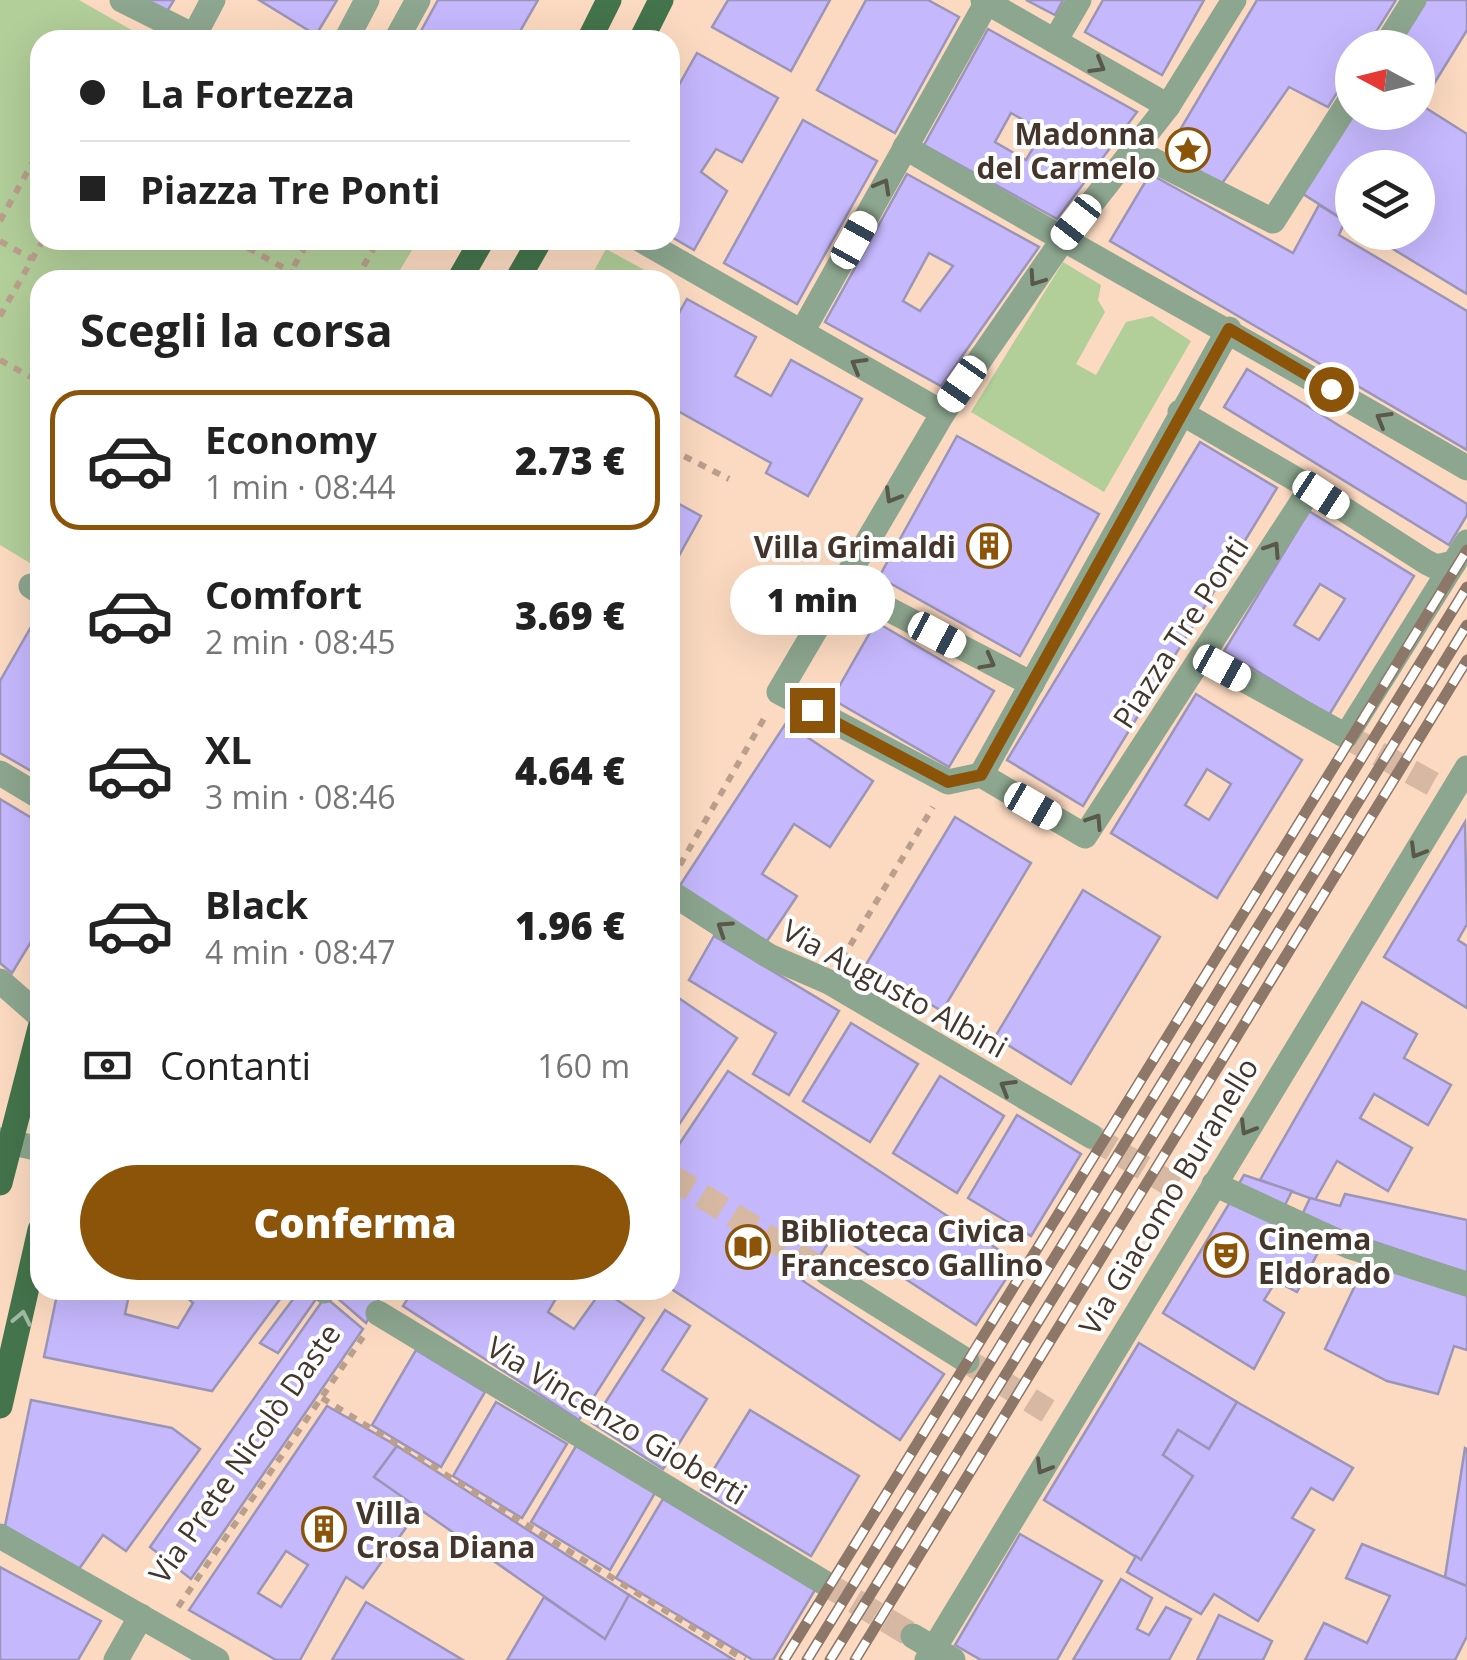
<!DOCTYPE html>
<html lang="it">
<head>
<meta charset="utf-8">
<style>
	:root { --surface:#fff; --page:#f2f2f2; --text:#222; --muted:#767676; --line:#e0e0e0; --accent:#8b5408 }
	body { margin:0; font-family:"Open Sans",sans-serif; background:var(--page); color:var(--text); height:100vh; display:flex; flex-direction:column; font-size:38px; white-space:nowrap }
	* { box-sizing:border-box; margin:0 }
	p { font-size:32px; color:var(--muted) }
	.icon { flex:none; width:55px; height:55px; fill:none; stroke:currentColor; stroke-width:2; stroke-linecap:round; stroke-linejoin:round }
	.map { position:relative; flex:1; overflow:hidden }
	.side { position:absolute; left:30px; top:270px; width:650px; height:1030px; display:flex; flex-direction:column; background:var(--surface); border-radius:30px; box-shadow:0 10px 40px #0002 }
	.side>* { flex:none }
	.top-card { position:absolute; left:30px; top:30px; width:650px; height:220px; border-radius:30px; box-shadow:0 10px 40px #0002; display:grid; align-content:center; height:220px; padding:0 50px; background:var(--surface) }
	.needle { width:65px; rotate:277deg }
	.buttons { position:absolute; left:1335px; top:30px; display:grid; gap:20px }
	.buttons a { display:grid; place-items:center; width:100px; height:100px; border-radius:50%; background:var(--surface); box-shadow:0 10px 40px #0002; font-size:50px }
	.end { position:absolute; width:45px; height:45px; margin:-22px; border:12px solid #8b5408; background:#fff; box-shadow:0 0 0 5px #fff }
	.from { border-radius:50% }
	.bubble { position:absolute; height:70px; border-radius:35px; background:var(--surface); box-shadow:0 10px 40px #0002; font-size:32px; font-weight:800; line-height:70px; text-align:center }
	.car { position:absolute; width:30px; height:60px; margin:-30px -15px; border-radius:12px; box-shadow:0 0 8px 2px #0007; background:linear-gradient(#fff 24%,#345 0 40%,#fff 0 76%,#345 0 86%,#fff 0) }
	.top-card b { display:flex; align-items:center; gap:35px; height:95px; font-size:38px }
	.top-card b+b { border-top:2px solid var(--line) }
	.top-card i { width:25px; height:25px; background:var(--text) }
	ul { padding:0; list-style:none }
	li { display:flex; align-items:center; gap:30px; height:140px; margin:0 20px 15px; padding:0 30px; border:5px solid transparent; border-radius:30px }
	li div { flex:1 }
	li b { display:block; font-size:38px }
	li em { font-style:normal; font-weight:800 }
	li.active { border-color:var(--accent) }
	li>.icon { width:90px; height:90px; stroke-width:1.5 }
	h2 { padding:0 50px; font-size:45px; line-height:120px }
	.pay { display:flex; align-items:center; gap:25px; height:110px; padding:0 50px; font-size:38px }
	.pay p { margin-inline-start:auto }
	.cta { display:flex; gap:20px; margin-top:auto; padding:20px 50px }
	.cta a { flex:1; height:115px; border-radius:60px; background:var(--accent); color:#fff; font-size:40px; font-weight:800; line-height:115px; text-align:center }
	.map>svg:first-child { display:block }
	.green { fill:#b2ce99 }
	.building { fill:#c6b8fd; stroke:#9b95b7; stroke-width:2.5; fill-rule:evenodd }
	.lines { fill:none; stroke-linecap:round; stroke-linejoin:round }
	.minor-tunnel { stroke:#d7b9a3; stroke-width:25; stroke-dasharray:25 12; stroke-linecap:butt }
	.path { stroke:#ba9f8c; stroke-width:6; stroke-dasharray:8 8; stroke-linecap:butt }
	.minor { stroke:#8da68f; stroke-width:25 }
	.major { stroke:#44744b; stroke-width:25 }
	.rail-casing { stroke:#8d7768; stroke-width:11 }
	.rail { stroke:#fff; stroke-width:8; stroke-dasharray:22; stroke-linecap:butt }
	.oneway { stroke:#5a584a }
	.oneway2 { stroke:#a2baa5 }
	.route { stroke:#8b5408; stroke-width:12 }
	.labels { text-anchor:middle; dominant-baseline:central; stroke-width:8; stroke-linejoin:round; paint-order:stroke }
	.poi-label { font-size:30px; font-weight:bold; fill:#44362d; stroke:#fff; text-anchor:start }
	.street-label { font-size:30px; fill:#44362d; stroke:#fff }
</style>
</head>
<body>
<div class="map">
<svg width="1467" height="1660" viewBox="0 0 1467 1660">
	<rect width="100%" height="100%" fill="#fcdac1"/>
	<g class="green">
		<path d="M0,0H79L149,40H40V240H418L394,280H40V569L0,545Z"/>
		<path d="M606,249L663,280H589Z"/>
		<path d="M1063,262L1101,285L1098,300L1105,312L1076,364L1096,375L1126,322L1152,316L1191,341L1104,492L971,412Z"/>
	</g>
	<g class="building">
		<path d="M132,0H174L163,18Z"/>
		<path d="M259,0H337L316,35Z"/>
		<path d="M438,0H538L515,40H416Z"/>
		<path d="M728,0H830L791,71L712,27Z"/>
		<path d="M866,0H928L959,17L895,133L817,90Z"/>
		<path d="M1026,0H1063L1055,15Z"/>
		<path d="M1103,0H1204L1162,75L1085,32Z"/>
		<path d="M1257,0H1396L1366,48H1352V69L1328,107L1289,87L1221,185L1168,150Z"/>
		<path d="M1420,0H1467V30L1421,105L1418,48H1389Z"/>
		<path d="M988,29L1137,112L1057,219L924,145ZM1011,113L1043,131L1026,160L995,142Z"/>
		<path d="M697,53L778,98L742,162L716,149L701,172L727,191L694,250L670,236V101Z"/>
		<path d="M1418,103L1467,134V294L1365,232H1418V168H1352V225L1300,192L1352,112H1418Z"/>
		<path d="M803,120L877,161L797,304L724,263Z"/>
		<path d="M907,174L1039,247L941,386L825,322ZM929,253L953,266L920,311L903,301Z"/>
		<path d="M1150,174L1293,253L1319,205L1345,221L1339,235L1467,311V450L1110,241Z"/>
		<path d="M687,299L756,337L735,376L771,396L791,360L862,399L808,496L766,473L771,463L676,410L670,414V329Z"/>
		<path d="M1247,369L1467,504V515L1449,545L1224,407Z"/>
		<path d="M957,436L1099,514L1020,656L879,577Z"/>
		<path d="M1200,442L1277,488L1083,806L1007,760Z"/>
		<path d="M670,499L701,516L670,572Z"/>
		<path d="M1309,511L1414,576L1329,715L1224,651ZM1320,584L1345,599L1319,640L1294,625Z"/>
		<path d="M39,613L40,614V776L0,753V681Z"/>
		<path d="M876,622L994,691L949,767L832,699Z"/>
		<path d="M1196,694L1302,760L1217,898L1111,833ZM1207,769L1231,784L1209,820L1185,805Z"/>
		<path d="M786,723L873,781L830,847L794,824L762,874L797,896L765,944L679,887Z"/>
		<path d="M0,799L40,823V927L12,973L0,963Z"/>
		<path d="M955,817L1031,863L942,1011L865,966Z"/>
		<path d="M1465,822L1467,924L1458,940L1467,946V1008L1384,957Z"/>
		<path d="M1083,890L1160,937L1071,1084L995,1037Z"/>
		<path d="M714,936L839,1011L789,1095L753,1074L776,1033L689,980Z"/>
		<path d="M670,992L737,1038L670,1138Z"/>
		<path d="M1362,1002L1417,1034L1404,1058L1451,1085L1428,1125L1374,1094L1360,1118L1412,1148L1388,1191L1337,1161L1315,1200L1260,1180Z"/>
		<path d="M851,1023L918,1064L870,1142L803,1101Z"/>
		<path d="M728,1071L1017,1262L976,1325L835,1233L803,1281L944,1374L900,1440L670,1288V1158Z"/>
		<path d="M940,1076L1004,1116L957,1193L893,1153Z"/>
		<path d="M1017,1115L1081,1154L1031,1236L968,1198Z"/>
		<path d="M1244,1175L1292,1191L1284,1207L1237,1187Z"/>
		<path d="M1345,1194L1467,1220V1273L1301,1217L1310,1198L1340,1206Z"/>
		<path d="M1232,1199L1322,1245L1297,1292L1276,1281L1264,1300L1284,1313L1254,1369L1163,1313Z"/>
		<path d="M1368,1258L1467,1292V1350L1454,1346L1438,1394L1387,1381L1325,1349Z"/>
		<path d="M58,1290H130L125,1314L178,1328L193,1303L179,1290H271L280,1299L212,1391L44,1357Z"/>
		<path d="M300,1290L321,1292L278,1353L260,1343Z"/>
		<path d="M328,1290H384L366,1323Z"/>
		<path d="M413,1290H561L548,1312L574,1329L602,1290L644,1318L579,1420L403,1306Z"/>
		<path d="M325,1297L363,1329L191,1579L150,1547Z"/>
		<path d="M665,1310L690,1326L662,1370L707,1399L663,1469L592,1423Z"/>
		<path d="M1139,1343L1237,1402L1209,1449L1178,1430L1163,1455L1193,1476L1141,1560L1044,1500Z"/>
		<path d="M416,1350L485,1392L441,1467L372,1425Z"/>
		<path d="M31,1400L172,1428L200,1449L126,1551L103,1535L79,1569L5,1526Z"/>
		<path d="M496,1402L567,1444L522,1518L453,1476Z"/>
		<path d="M1237,1402L1353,1468L1333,1500L1311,1488L1292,1518L1314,1530L1258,1621L1214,1594L1201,1614L1127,1572L1136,1556L1141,1560L1193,1476L1163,1455L1178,1430L1209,1449Z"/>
		<path d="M327,1406L397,1446L374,1477L420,1508L363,1588L346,1577L300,1660H276L189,1610ZM286,1551L308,1565L281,1607L258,1593Z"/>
		<path d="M750,1410L859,1476L811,1556L701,1490Z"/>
		<path d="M397,1446L629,1595L605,1639L374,1477Z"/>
		<path d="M576,1446L655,1493L610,1570L531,1522Z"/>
		<path d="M1465,1448L1467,1449V1586L1445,1577Z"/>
		<path d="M663,1499L815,1590L773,1660H753L616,1578Z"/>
		<path d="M1020,1534L1102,1581L1057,1660H981L955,1645Z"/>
		<path d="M1362,1544L1467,1586V1636L1455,1660H1305L1324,1623L1367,1643L1390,1596L1346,1578Z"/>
		<path d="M0,1567L101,1621L78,1660H0Z"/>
		<path d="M1121,1579L1152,1598L1137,1629L1149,1635L1166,1607L1191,1619L1169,1660H1073Z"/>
		<path d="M629,1595L734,1660H507L544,1597L605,1639Z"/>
		<path d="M366,1602L463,1660H332Z"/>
		<path d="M1219,1615L1272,1641L1263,1660H1197Z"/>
	</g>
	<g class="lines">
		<g class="minor-tunnel">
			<path d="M1346,736L1451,794"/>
			<path d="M1091,1136L1182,1191"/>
			<path d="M670,1176L827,1273"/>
			<path d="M967,1361L1048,1411"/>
			<path d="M823,1582L913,1636"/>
		</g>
		<g class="path">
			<path d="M101,40L104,35"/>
			<path d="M0,221L40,149"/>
			<path d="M234,240L291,272"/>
			<path d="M0,241L32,259"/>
			<path d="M286,280L309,240"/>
			<path d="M356,280L378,240"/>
			<path d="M0,316L43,240"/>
			<path d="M0,360L40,382"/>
			<path d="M670,449L729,479"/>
			<path d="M680,865L766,715"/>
			<path d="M842,959L933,807"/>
			<path d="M322,1398L745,1660"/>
			<path d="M178,1607L363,1337"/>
		</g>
		<g class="minor">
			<path d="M122,0L194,36"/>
			<path d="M983,0L1168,106"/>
			<path d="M201,40L194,36L213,0"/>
			<path d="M346,40L367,0"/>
			<path d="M396,40L418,0"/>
			<path d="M1055,41L1079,0"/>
			<path d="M1384,48L1414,0"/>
			<path d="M905,147C1090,258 1281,359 1467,468"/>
			<path d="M1133,150L1273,221L1352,97"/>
			<path d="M641,240L943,413"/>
			<path d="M802,332L987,2"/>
			<path d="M1180,412L1311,488L1085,836L981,775L1229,329"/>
			<path d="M1311,488L1426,562L1436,567L1454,563"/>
			<path d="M840,584L1032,684"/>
			<path d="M31,586L40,592"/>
			<path d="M1203,657L1346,736L1467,542"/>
			<path d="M0,773L40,797"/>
			<path d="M981,775L948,782L779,692L943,413L1062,241L1168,106L1234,0"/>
			<path d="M670,892L769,956L829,982L1091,1136"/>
			<path d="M0,981L40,1016"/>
			<path d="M0,1140L40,1149"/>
			<path d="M1214,1184L1348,1246L1467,1284"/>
			<path d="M827,1273L967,1361"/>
			<path d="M323,1290L324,1291"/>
			<path d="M378,1313L823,1582"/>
			<path d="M0,1536L217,1660"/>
			<path d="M913,1636L953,1660"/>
			<path d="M116,1660L141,1616"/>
			<path d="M927,1660L1467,768"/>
		</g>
		<g class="major">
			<path d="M589,40L609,0"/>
			<path d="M641,40L661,0"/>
			<path d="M459,280L482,240"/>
			<path d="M517,280L540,240"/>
			<path d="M0,1183L40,1028"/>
			<path d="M0,1406L40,1230"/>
		</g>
		<g class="rail-casing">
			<g id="rail">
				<path d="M784,1660L1467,550"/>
				<path d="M807,1660L1467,587"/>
				<path d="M830,1660L1467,625"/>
				<path d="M855,1660L1467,660"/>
			</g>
		</g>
		<use href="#rail" class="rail"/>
	</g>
	<defs><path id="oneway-chevron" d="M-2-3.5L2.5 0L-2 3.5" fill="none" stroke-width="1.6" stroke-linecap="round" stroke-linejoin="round" transform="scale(2.5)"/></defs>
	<g class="oneway">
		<use href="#oneway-chevron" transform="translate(1098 66) rotate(30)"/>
		<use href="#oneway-chevron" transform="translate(883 186) rotate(-61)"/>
		<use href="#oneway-chevron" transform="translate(1036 279) rotate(125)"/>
		<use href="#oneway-chevron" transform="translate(858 365) rotate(-150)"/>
		<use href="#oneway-chevron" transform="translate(1383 419) rotate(-150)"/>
		<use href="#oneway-chevron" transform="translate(892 496) rotate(121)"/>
		<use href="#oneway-chevron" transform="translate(1273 549) rotate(-57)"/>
		<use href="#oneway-chevron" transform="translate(988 662) rotate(28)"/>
		<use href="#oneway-chevron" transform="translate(1095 821) rotate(-57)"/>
		<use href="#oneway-chevron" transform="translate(1417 851) rotate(121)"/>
		<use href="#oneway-chevron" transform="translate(724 928) rotate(-147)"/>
		<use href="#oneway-chevron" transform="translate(1007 1087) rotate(-149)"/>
		<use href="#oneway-chevron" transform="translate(1247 1128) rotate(121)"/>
		<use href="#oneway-chevron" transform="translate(1043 1467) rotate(121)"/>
	</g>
	<use class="oneway2" href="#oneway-chevron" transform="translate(22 1318) rotate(-78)"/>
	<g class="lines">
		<path class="route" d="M812,710L948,782L981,775L1229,329L1331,389"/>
	</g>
	<defs>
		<g id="sight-ring" transform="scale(2.25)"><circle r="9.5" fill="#fff" stroke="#8b5408" stroke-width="1.5"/><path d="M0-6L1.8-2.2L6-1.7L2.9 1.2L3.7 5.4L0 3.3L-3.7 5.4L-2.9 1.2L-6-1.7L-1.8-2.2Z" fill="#8b5408"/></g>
		<g id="building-ring" transform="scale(2.25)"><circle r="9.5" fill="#fff" stroke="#8b5408" stroke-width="1.5"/><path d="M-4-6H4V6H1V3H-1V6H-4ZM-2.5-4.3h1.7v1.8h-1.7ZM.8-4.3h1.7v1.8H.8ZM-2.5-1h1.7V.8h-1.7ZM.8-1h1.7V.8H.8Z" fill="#8b5408"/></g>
		<g id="library-ring" transform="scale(2.25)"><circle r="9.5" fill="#fff" stroke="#8b5408" stroke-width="1.5"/><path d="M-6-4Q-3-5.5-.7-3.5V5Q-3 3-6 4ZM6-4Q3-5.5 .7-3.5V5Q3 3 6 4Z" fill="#8b5408"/></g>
		<g id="theatre-ring" transform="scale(2.25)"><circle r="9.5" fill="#fff" stroke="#8b5408" stroke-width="1.5"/><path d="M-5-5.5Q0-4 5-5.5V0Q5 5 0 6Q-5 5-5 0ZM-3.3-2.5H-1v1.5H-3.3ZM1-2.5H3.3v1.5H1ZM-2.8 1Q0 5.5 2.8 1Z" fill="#8b5408"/></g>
	</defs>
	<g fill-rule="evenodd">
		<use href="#sight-ring" x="1188" y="150"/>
		<use href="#building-ring" x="989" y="546"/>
		<use href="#library-ring" x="748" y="1247"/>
		<use href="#theatre-ring" x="1226" y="1255"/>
		<use href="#building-ring" x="324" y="1529"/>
	</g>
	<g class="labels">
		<g class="poi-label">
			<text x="1156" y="133" text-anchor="end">Madonna<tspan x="1156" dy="34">del Carmelo</tspan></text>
			<text x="956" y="546" text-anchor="end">Villa Grimaldi</text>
			<text x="780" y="1230">Biblioteca Civica<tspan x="780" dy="34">Francesco Gallino</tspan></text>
			<text x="1258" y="1238">Cinema<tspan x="1258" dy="34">Eldorado</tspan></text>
			<text x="356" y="1512">Villa<tspan x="356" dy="34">Crosa Diana</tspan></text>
		</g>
		<g class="street-label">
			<text transform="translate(1180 632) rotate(-57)">Piazza Tre Ponti</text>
			<text transform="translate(895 988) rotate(29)">Via Augusto Albini</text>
			<text transform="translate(1168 1196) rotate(-59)">Via Giacomo Buranello</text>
			<text transform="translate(617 1420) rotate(31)">Via Vincenzo Gioberti</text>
			<text transform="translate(244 1453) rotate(-55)">Via Prete Nicolò Daste</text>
		</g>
	</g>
</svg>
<div class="buttons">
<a><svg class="needle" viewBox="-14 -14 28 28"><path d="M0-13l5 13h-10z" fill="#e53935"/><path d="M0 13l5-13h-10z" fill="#767676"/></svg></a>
<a><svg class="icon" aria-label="layers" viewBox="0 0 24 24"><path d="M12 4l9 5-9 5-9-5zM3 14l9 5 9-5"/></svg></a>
</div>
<i class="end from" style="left:1331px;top:389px"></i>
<i class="end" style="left:812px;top:710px"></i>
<div class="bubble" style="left:730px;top:565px;width:165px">1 min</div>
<i class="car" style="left:1076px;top:222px;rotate:218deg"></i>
<i class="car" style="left:854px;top:240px;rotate:29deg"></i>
<i class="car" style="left:962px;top:384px;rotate:215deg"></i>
<i class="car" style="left:1321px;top:495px;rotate:123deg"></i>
<i class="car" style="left:937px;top:635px;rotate:118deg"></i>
<i class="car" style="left:1222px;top:668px;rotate:119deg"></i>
<i class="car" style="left:1033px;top:806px;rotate:120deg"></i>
<div class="top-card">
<b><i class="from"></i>La Fortezza</b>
<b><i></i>Piazza Tre Ponti</b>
</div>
<section class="side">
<h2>Scegli la corsa</h2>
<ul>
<li class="active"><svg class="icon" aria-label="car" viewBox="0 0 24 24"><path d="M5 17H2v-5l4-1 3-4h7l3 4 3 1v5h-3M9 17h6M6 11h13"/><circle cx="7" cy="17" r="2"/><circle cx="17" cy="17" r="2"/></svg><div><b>Economy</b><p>1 min · 08:44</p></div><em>2.73 €</em></li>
<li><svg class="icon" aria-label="car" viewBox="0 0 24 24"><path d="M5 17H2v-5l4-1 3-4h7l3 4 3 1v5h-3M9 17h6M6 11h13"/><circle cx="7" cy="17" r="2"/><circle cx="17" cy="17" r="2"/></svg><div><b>Comfort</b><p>2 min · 08:45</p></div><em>3.69 €</em></li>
<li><svg class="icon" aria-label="car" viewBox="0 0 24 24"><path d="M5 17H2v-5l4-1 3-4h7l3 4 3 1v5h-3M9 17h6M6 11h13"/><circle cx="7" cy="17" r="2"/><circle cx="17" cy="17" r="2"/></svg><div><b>XL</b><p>3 min · 08:46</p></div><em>4.64 €</em></li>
<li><svg class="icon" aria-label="car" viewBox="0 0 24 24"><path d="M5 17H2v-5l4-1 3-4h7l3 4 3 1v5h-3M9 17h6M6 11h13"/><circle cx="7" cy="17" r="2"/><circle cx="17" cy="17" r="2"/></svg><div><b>Black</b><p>4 min · 08:47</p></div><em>1.96 €</em></li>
</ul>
<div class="pay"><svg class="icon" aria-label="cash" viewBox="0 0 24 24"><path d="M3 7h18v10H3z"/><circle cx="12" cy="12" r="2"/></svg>Contanti<p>160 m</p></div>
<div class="cta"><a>Conferma</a></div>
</section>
</div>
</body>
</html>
